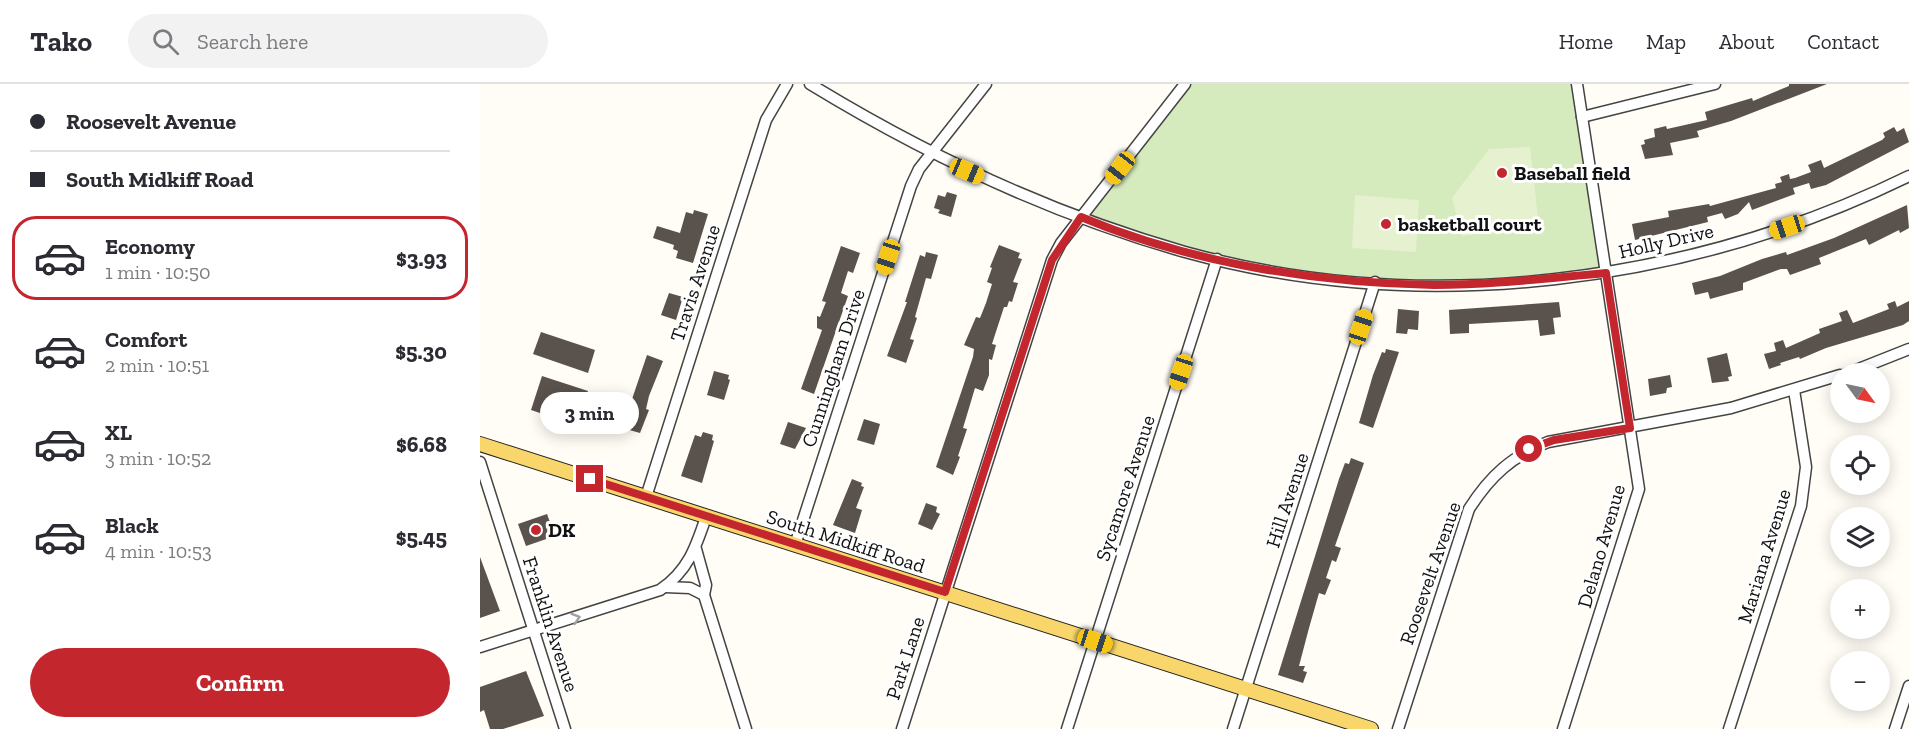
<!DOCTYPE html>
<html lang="en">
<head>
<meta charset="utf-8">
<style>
	:root { --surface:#fff; --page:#f2f2f3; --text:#2b2b33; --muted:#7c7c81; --line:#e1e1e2; --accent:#c4262e }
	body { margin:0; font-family:"Zilla Slab",serif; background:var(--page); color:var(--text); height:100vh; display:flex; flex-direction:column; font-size:22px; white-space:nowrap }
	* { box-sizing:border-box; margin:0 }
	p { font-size:20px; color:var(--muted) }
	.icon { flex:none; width:33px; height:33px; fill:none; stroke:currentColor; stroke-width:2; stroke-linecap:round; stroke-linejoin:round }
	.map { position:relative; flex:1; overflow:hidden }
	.details { display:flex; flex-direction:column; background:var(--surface); width:480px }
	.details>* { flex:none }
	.top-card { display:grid; align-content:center; height:132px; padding:0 30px; background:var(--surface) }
	.needle { width:39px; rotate:123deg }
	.tools { position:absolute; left:1350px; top:279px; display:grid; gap:12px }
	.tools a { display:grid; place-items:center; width:60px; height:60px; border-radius:50%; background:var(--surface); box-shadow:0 3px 15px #0003; font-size:30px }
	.end { position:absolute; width:27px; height:27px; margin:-14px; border:8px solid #c4262e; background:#fff; box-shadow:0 0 0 3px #fff }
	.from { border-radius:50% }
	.bubble { position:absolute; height:42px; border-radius:21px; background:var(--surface); box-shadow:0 3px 15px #0003; font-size:20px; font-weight:800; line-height:42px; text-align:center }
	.car { position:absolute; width:18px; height:36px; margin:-18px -9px; border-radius:8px; box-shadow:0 0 4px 2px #0007; background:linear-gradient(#f5c518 24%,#345 0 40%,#f5c518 0 76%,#345 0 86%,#f5c518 0) }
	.top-card b { display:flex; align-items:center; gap:21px; height:57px; font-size:22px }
	.top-card b+b { border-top:2px solid var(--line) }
	.top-card i { width:15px; height:15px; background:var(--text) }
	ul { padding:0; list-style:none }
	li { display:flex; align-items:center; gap:18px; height:84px; margin:0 12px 9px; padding:0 18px; border:3px solid transparent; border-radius:24px }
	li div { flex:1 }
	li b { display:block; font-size:22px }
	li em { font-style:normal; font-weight:800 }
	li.current { border-color:var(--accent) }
	li>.icon { width:54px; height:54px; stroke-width:1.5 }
	.action { display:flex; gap:12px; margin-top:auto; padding:12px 30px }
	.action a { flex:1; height:69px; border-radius:36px; background:var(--accent); color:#fff; font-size:24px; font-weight:800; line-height:69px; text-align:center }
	header { display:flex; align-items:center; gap:36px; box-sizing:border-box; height:84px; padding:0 30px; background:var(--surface); border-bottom:2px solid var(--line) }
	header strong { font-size:28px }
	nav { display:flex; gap:33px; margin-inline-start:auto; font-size:21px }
	.search { width:420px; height:54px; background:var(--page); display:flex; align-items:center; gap:15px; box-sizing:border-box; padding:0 21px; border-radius:33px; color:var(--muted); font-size:22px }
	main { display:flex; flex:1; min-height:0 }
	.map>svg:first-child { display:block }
	.green { fill:#d5ebbd }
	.pitch { fill:#e6f2cf }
	.building { fill:#5a524d }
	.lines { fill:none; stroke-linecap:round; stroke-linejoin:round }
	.minor-casing { stroke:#444; stroke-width:13 }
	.major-casing { stroke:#222; stroke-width:16 }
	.minor { stroke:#fff; stroke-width:10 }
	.major { stroke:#f9d66b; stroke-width:14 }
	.oneway { stroke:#a0a0a0 }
	.route { stroke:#c4262e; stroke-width:8 }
	.poi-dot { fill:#c4262e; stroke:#fff; stroke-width:2 }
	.labels { text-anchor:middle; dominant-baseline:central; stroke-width:6; stroke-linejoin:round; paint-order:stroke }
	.poi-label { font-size:20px; font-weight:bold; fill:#111; stroke:#fff; text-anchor:start }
	.street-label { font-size:20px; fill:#111; stroke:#fff }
</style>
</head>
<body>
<header>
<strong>Tako</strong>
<div class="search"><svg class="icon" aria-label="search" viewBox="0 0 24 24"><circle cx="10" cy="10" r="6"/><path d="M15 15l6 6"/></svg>Search here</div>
<nav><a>Home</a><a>Map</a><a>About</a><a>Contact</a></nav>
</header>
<main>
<section class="details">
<div class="top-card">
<b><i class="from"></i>Roosevelt Avenue</b>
<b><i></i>South Midkiff Road</b>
</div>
<ul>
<li class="current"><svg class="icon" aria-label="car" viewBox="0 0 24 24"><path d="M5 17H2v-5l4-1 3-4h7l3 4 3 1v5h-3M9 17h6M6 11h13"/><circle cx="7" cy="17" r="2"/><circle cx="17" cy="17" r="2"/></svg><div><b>Economy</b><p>1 min · 10:50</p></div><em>$3.93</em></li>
<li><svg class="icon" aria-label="car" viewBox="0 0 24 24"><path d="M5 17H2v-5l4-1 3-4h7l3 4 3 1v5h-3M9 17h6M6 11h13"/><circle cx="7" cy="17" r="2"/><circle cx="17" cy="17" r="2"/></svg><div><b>Comfort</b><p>2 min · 10:51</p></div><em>$5.30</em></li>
<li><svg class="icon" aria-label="car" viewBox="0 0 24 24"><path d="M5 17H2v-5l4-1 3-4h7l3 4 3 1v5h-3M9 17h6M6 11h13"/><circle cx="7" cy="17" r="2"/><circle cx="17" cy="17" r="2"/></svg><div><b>XL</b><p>3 min · 10:52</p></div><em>$6.68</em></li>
<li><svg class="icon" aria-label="car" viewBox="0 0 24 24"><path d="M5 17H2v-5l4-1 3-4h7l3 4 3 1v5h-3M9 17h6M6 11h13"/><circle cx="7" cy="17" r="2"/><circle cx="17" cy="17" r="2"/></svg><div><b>Black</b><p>4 min · 10:53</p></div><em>$5.45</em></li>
</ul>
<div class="action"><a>Confirm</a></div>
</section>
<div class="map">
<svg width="1429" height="645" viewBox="0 0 1429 645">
	<rect width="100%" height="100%" fill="#fffdf5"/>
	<path class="green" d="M704,0H1095L1126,189L1088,194L906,199L730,174L601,134Z"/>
	<g class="pitch">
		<path d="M1050,63L1058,134L1053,142L982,152L972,114L1009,65Z"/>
		<path d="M875,111L939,116L936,168L872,164Z"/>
	</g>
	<g class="building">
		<path d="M1309,0H1347L1251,37L1217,47L1219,53L1190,59L1193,71L1165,75L1161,61L1165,60L1164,56L1175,53L1174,45L1186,42L1187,45L1227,36L1225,28L1272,14L1273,17L1309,2Z"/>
		<path d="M1414,43L1417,48L1424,44L1429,58L1346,101L1331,105L1329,99L1313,104L1315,110L1272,126L1269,118L1258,130L1245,135L1242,129L1227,133L1228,138L1155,156L1152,140L1189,133L1188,127L1229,120L1230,122L1296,104L1295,100L1302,98L1300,93L1309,90L1310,95L1315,94L1331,88L1328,81L1341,76L1344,84L1402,56L1405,53L1403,49Z"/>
		<path d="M467,108L477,111L471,133L458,129L460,126L454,124L458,111L465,113Z"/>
		<path d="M1427,121L1429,144L1420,149L1419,146L1389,161L1386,155L1349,170L1339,174L1341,180L1310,191L1307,185H1301L1263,199V206L1230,215L1228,208L1215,211L1212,199L1240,192L1282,175L1306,168L1307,171L1354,154Z"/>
		<path d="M214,126L228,130L213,179L196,174L198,167L193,165L194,161L173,154L177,142L200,149L206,128L213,130Z"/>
		<path d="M519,161L540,169L538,174L542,175L533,198L538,199L532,218L529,217L527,223H524L512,260L516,261L512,276L509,275V291L503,307L495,304L483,344L487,345L478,372L480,373L473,391L456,383L493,273L494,265L484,261L496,233L500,234L506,219L512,200L507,198L512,184L510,183Z"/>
		<path d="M361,162L380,169L373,189L368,187L361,209L368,212L334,310L321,305L342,246L337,244V232L340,233L346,218L342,217Z"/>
		<path d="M446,168L458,171L451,195L446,194L435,233L437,234L430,255L434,256L426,279L407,272L427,218H425L440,171L445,173Z"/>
		<path d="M189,209L203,213L196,236L181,231Z"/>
		<path d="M1415,217L1417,223L1429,217V237L1423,241L1346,264L1320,275L1319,273L1300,279L1301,281L1289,285L1284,270L1296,267L1294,259L1303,256L1306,264L1340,249L1339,245L1362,237L1359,229L1367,226L1373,239L1409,225L1407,220Z"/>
		<path d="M1079,218L1081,233L1073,234L1075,250L1060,252L1058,236L989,240V249L970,250L969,226Z"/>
		<path d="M918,225L939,227L938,246L928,245L927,250L916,249Z"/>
		<path d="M61,248L115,266L108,289L53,270Z"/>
		<path d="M906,265L919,268L893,344L879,339L893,291L902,268L905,269Z"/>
		<path d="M1247,269L1252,292L1248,293L1249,297L1232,299L1227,274Z"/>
		<path d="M167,271L183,277L169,312L166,325L169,326L160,349L139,343L145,320L150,321Z"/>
		<path d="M234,287L249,291L248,295L250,296L244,316L227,311Z"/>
		<path d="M1190,291L1192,303L1187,304L1186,309L1170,312L1168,295Z"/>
		<path d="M62,292L108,307L96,341L51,326Z"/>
		<path d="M384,335L400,340L394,361L377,356Z"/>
		<path d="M308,338L326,344L315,365L300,360Z"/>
		<path d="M223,348L233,351L232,356L234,357L222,399L201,392L215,351L221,353Z"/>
		<path d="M871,374L884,379L855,462L861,464L856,478L852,476L846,494L851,496L845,511L839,509L829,544L819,582H825L823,587L827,588L823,599L798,591L859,395L865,379L869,380Z"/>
		<path d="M372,395L382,399L381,402L384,403L376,424L382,426L375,449L353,441Z"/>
		<path d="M446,419L457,423L456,428L460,430L452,446L438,440Z"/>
		<path d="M67,430L75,452L46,462L38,440Z"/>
		<path d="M0,473L20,527L0,534Z"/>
		<path d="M46,587L64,632L23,645H10L4,626L0,628V603Z"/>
	</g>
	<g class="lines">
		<g class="minor-casing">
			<g id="minor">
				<path d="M330,0C448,72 571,130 705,168C944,234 1208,200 1429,92"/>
				<path d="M1102,33L1235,0"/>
				<path d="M1366,290L1429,265"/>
				<path d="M0,378L85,645"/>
				<path d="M166,413L286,36L307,0"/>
				<path d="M315,461L431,102L439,85L506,0"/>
				<path d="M216,465L226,501L224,511L266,645"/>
				<path d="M185,503L210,504L224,511"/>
				<path d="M0,563L180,506C208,487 216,463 226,433"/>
				<path d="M422,645L572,176L581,159L705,0"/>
				<path d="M587,645L737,175"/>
				<path d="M753,645L895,198"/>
				<path d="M918,645L989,425C1010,392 1032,372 1068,358L1251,324L1360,291"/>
				<path d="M1083,645L1159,405L1097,0"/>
				<path d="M1249,645L1321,422L1326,383L1314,306"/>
				<path d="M1415,645L1429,602"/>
			</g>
		</g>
		<g class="major-casing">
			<path id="major" d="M0,360L891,645"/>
		</g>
		<use href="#minor" class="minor"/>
		<use href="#major" class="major"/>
	</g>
	<defs><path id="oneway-chevron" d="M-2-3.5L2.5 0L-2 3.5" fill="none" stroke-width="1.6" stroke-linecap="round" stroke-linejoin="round" transform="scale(1.5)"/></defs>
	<use class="oneway" href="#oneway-chevron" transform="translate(96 534) rotate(-17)"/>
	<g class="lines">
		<path class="route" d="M110,395L465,508L572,176L601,133C711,179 835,199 954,201C1012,201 1069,194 1126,189L1150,344L1074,356L1049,365"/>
	</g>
	<g class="poi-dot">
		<circle cx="1022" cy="89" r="6"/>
		<circle cx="906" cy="140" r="6"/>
		<circle cx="56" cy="446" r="6"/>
	</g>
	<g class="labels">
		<g class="poi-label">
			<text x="1034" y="89">Baseball field</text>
			<text x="918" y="140">basketball court</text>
			<text x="68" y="446">DK</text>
		</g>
		<g class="street-label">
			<text transform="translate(1186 157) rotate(-13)">Holly Drive</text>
			<text transform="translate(215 199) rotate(-72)">Travis Avenue</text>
			<text transform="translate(353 284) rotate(-72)">Cunningham Drive</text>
			<text transform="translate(645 404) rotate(-72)">Sycamore Avenue</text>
			<text transform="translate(807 416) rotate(-72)">Hill Avenue</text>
			<text transform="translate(366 457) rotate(18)">South Midkiff Road</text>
			<text transform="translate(1121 462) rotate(-74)">Delano Avenue</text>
			<text transform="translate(1284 472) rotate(-73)">Mariana Avenue</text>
			<text transform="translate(950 489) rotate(-71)">Roosevelt Avenue</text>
			<text transform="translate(71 540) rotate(72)">Franklin Avenue</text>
			<text transform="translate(425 574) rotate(-72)">Park Lane</text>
		</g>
	</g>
</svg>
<div class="tools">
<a><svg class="needle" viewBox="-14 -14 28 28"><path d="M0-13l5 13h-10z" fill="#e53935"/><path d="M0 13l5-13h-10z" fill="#7c7c81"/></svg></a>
<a><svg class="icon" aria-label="locate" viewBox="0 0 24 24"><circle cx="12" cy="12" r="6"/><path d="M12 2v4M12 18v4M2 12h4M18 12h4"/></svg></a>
<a><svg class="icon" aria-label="layers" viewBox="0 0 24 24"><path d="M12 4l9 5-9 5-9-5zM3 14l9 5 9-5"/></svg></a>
<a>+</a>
<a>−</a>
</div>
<i class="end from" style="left:1049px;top:365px"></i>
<i class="end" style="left:110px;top:395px"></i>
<div class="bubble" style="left:60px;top:308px;width:99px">3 min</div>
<i class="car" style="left:640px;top:84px;rotate:218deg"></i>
<i class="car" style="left:487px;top:87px;rotate:113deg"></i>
<i class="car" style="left:1307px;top:143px;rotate:252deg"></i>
<i class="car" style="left:408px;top:173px;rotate:198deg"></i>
<i class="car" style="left:881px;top:243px;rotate:18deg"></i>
<i class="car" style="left:701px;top:288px;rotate:198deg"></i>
<i class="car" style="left:615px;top:557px;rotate:108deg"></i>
</div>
</main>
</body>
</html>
